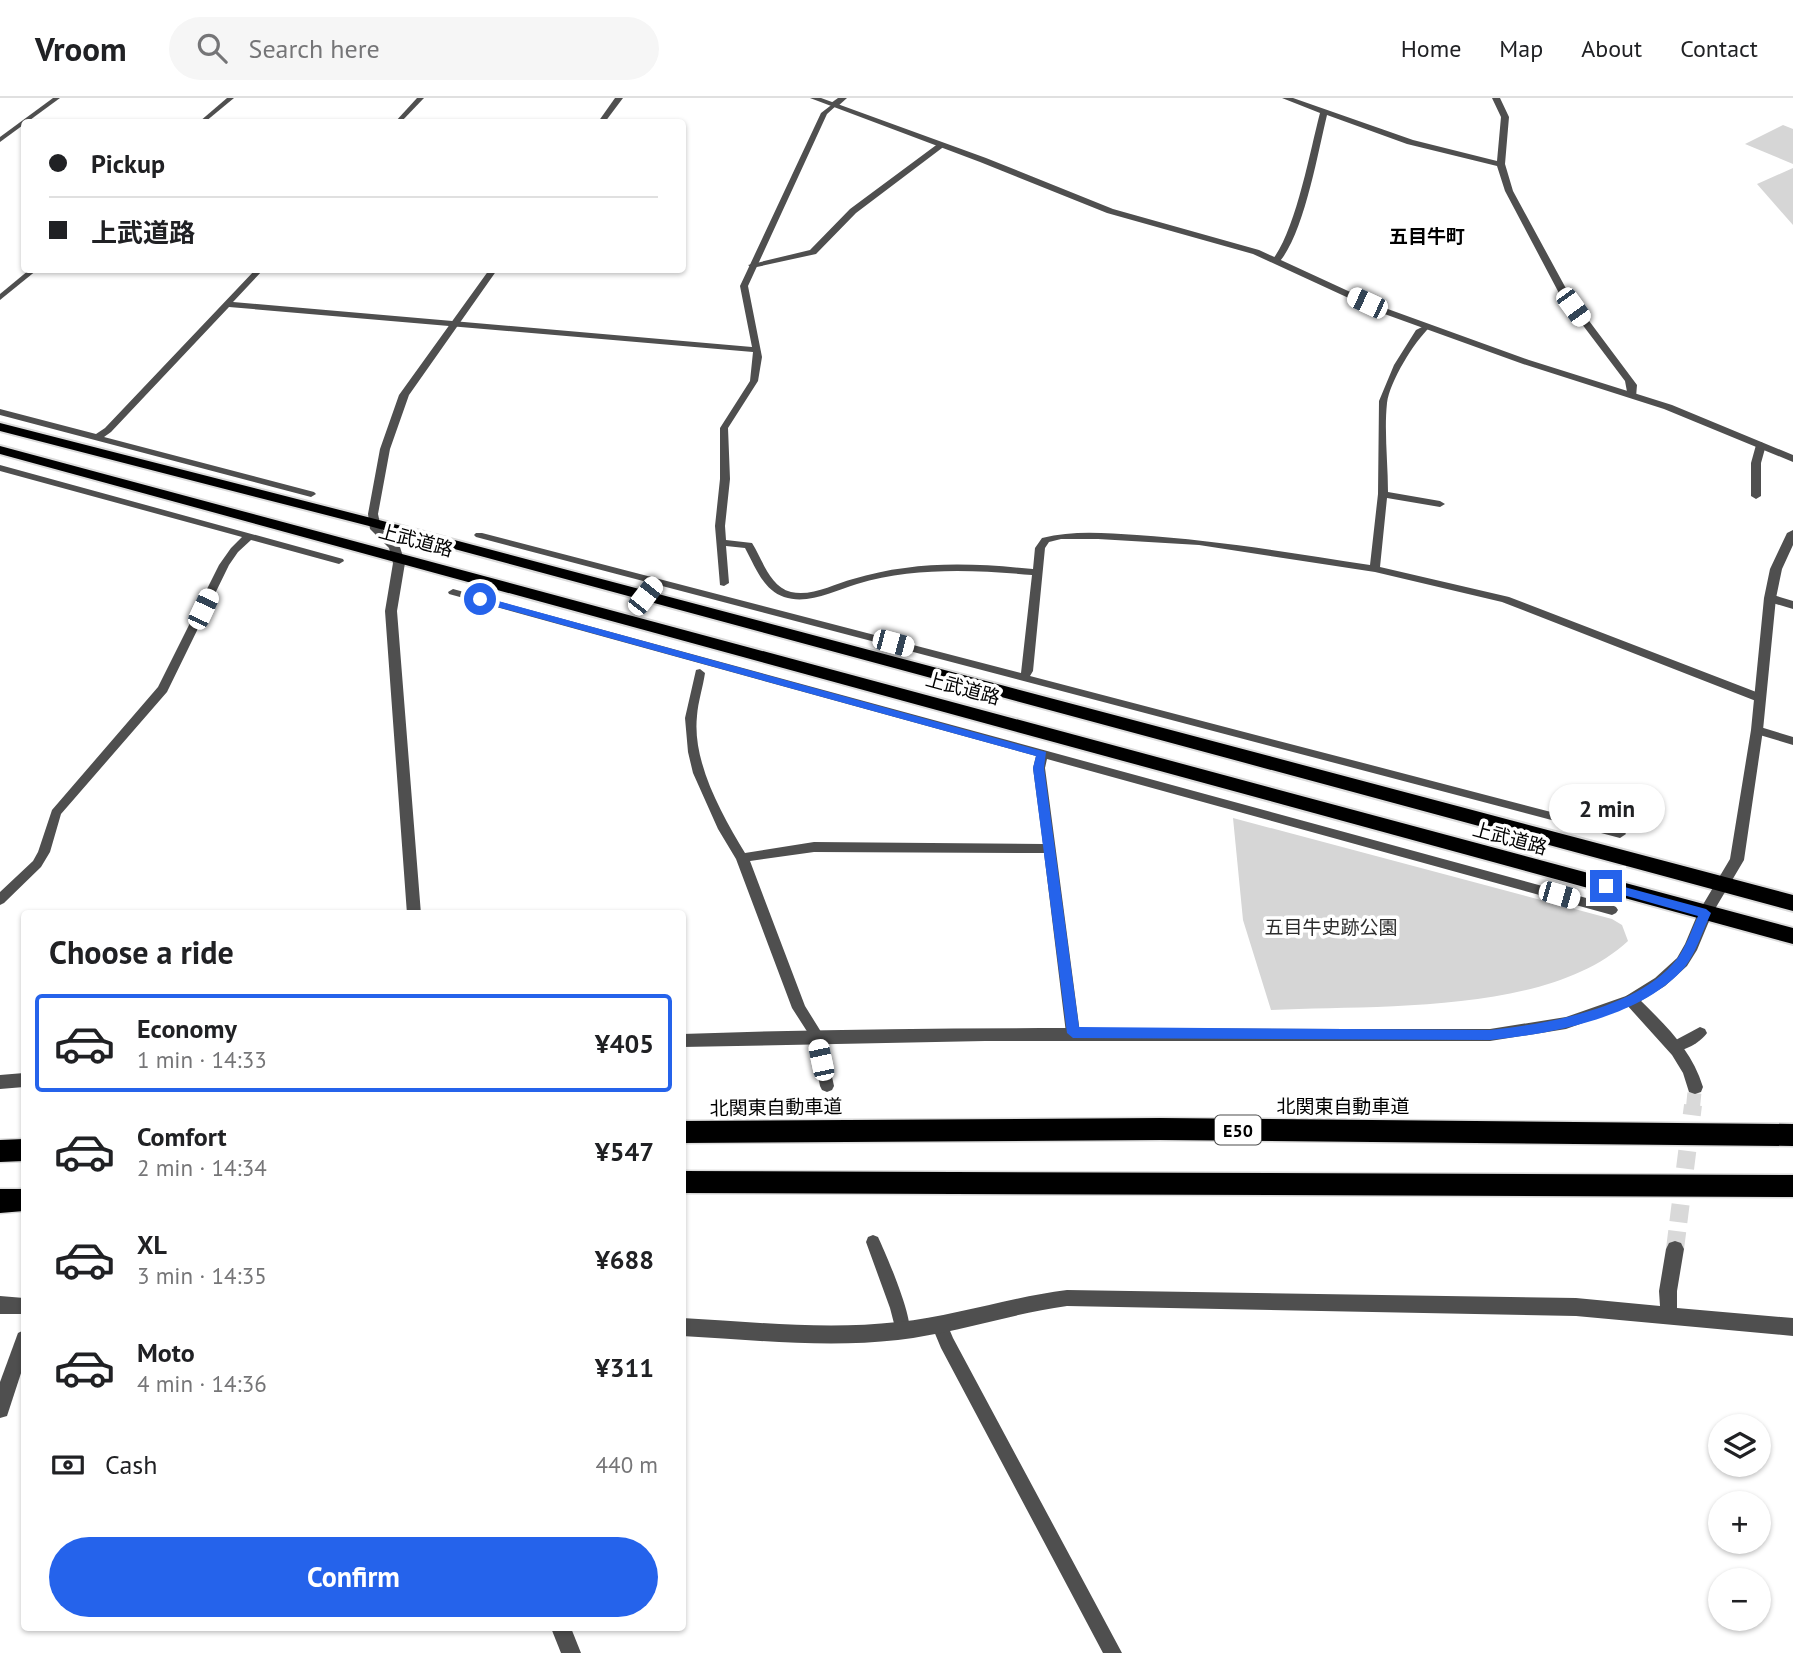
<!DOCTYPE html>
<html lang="en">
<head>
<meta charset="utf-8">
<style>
	:root { --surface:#fff; --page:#f6f6f6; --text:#202124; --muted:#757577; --line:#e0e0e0; --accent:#2563eb }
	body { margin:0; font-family:"PT Sans","Noto Sans JP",sans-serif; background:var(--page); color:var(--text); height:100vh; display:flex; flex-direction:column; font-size:26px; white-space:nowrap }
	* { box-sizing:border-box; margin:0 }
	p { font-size:23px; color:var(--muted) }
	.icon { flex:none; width:38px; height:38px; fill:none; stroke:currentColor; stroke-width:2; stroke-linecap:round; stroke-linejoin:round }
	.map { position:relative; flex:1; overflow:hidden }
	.panel { position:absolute; left:21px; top:812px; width:665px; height:721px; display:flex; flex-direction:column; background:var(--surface); border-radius:7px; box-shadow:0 2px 5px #0004 }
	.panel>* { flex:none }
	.guide { position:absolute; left:21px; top:21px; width:665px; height:154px; border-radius:7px; box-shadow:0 2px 5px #0004; display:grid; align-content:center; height:154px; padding:0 28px; background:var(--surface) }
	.controls { position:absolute; left:1708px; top:1316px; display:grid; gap:14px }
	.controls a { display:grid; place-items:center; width:63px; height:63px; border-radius:50%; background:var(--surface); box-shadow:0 2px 5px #0004; font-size:35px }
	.end { position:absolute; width:32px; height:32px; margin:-16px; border:9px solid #2563eb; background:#fff; box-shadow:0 0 0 4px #fff }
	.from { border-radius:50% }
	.bubble { position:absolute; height:49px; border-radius:24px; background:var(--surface); box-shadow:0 2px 5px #0004; font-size:23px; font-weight:600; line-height:49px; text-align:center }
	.car { position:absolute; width:21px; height:42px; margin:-21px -10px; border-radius:9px; box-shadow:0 0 5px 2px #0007; background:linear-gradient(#fff 24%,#345 0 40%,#fff 0 76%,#345 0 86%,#fff 0) }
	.guide b { display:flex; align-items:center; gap:24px; height:66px; font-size:26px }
	.guide b+b { border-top:2px solid var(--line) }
	.guide i { width:18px; height:18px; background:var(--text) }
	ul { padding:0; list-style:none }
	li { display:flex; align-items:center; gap:21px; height:98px; margin:0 14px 10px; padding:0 14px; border:4px solid transparent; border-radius:7px }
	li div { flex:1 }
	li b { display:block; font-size:26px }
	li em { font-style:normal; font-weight:600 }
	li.active { border-color:var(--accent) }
	li>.icon { width:63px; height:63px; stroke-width:1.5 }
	h2 { padding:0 28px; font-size:32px; line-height:84px }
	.pay { display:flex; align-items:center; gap:18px; height:77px; padding:0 28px; font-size:26px }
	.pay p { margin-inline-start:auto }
	.button { display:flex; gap:14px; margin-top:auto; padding:14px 28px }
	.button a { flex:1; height:80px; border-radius:42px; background:var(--accent); color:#fff; font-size:28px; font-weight:600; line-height:80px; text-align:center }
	header { display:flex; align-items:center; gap:42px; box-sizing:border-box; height:98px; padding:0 35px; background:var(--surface); border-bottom:2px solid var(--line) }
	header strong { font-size:33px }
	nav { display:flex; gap:38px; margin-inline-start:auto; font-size:24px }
	.search { width:490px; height:63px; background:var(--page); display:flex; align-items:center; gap:18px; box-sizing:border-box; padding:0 24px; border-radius:38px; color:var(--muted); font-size:26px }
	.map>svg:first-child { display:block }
	.green { fill:#d6d6d6 }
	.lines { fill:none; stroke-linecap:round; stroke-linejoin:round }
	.minor-tunnel-far1 { stroke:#d9d9d9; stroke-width:14; stroke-dasharray:14 7; stroke-linecap:butt }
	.minor-tunnel { stroke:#d9d9d9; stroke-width:18; stroke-dasharray:18 9; stroke-linecap:butt }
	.trunk-casing { stroke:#dbdbdb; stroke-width:4 }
	.motorway-casing { stroke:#dbdbdb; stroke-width:3 }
	.service { fill:#4f4f4f; fill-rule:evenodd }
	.minor { fill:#4f4f4f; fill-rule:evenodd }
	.tertiary { fill:#4f4f4f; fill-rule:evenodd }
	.trunk { fill:#000; fill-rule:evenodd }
	.motorway { fill:#000; fill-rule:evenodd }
	.route { fill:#2563eb }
	.labels { text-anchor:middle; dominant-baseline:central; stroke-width:7; stroke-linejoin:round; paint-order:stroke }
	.shield { fill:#fff; stroke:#4c4c4c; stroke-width:2 }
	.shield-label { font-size:18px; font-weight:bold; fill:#000 }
	.far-quarter-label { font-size:19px; font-weight:bold; fill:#000; stroke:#fff }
	.street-label { font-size:19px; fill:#000; stroke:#fff }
	.park-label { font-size:19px; fill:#2d2d2d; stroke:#fff }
</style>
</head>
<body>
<header>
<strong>Vroom</strong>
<div class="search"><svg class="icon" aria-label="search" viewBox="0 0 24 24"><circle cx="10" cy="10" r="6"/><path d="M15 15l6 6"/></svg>Search here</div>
<nav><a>Home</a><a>Map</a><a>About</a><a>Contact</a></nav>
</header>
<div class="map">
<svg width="1793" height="1555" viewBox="0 0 1793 1555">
	<rect width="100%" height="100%" fill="#fff"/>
	<g class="green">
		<path d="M1783,27L1793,31V66L1745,46Z"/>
		<path d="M1793,70V127L1757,86Z"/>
		<path d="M1233,720L1612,821L1622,827L1628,843C1549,917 1375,907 1271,912L1243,822Z"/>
	</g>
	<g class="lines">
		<path class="minor-tunnel-far1" d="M1693,1009L1695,989"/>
		<path class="minor-tunnel" d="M1675,1151L1693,1007"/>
		<g class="trunk-casing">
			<g id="trunk">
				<path d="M0,325L379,422L1793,797V813L369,428L0,333Z"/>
				<path d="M0,348L1793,830V846L0,356Z"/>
			</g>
		</g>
		<g class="motorway-casing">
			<g id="motorway">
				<path d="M1160,1020L1793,1026V1048L1160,1042L682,1045V1023Z"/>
				<path d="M24,1041V1063L0,1064V1042Z"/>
				<path d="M682,1073L1793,1077V1099L682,1095Z"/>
				<path d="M0,1091H24V1113L0,1115Z"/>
			</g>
		</g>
		<g class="service">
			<path d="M53,0H60L0,44V39Z"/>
			<path d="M227,0H234L205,24H199Z"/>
			<path d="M417,0H424L401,24H395Z"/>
			<path d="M834,5L837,7L827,16L748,188L762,259L758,283L728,330L730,381L725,428L726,442L752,445C763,462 769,488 791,494C811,499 834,486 853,481C870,476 887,472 905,470C947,464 991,467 1033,471L1035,450L1042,440C1073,432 1105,435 1137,437C1216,442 1292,455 1370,467L1378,396L1379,303L1394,267L1416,232L1426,227L1430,229C1414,244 1390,283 1387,305C1384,334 1388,365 1388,394L1440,403L1445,406L1440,409L1387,400L1380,469L1509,499L1764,597L1765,600L1764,603H1756L1502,504L1375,474L1199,447L1098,441H1061L1049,444L1045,450L1033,573L1030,578L1624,733L1626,736L1620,740L476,439L474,437L476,435H482L1021,575L1032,477C974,472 914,469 857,486C834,493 808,507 784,499C763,492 755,468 745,450L726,448L729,485L724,488L720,487L715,428L720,381V330L750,283L753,254L229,209L111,334L104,339L314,394L316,396L311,399L0,317V311L96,336L105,330L255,172H263L233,204L752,249L740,188L821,15Z"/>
			<path d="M29,172H37L0,202V196Z"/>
			<path d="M1761,344L1766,347L1761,365V398L1756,401L1751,398V365L1756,347Z"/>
			<path d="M0,367L343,461L344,463L339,466L251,442L238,454L229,467L167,594L61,716L50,754L41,769L4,805L0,807V794L33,763L38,754L52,712L158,589L219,467L231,450L242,439L0,373Z"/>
			<path d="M453,491L1612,807L1616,809L1618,812L1616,815L1612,817L1047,661L1045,670L1080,935L1078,939L1073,941L1068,939L1066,935L1044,755L814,754L750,763L805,908L823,937L834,988L832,992L827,994L822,992L820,988L810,938L792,910L736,761L718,731L693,675L688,654L685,620L696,572L700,571L705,575C703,589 698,604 697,618C692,664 722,717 745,755L814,744L1043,746L1033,670L1036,658L449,496L448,494Z"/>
			<path d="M1757,628L1793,639V647L1753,635L1751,632Z"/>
			<path d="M1700,929L1705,931L1707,935C1701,944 1683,955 1672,952L1670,948L1672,944Z"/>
			<path d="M873,1137L878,1139C886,1156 915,1223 909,1237L903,1240L897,1237L890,1210L866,1144L868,1139Z"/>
			<path d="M939,1218L945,1221L953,1240L1122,1555H1103L941,1250L931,1226L933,1221Z"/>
		</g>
		<g class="minor">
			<path d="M838,0H847L837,9H831V5Z"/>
			<path d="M1282,0H1293L1413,42L1497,63L1501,19L1492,0H1500L1509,19L1505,66L1513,93L1569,196L1637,287L1636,299H1628L1625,283L1560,197L1505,93L1497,68L1407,46L1327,17C1318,54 1304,135 1280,163H1274L1273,161C1296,131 1310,53 1320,15Z"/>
			<path d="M939,45L946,47L856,115L816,156L752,170L748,167L810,152L850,111Z"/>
			<path d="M1770,496L1793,503V511L1766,503V497Z"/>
			<path d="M1631,896L1636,898C1664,926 1691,950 1703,989L1701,994L1695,996L1689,994L1683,975L1672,957L1626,906L1623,902L1626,898Z"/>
			<path d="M1675,1143L1681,1145L1684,1151L1677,1193V1210L1793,1220V1238L1576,1218L1067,1208C1010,1216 955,1235 898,1242C826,1250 754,1242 682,1238V1220C754,1224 826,1232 898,1224C955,1218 1010,1199 1067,1192L1576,1200L1660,1208L1659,1193L1666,1151L1669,1145Z"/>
			<path d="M0,1198L24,1200V1216H0Z"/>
			<path d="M24,1232V1266L7,1318L0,1320V1284L18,1235Z"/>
		</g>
		<g class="tertiary">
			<path d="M615,0H623L605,24H598Z"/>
			<path d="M810,0H821L986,60L1113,111L1259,152L1385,210L1529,262L1672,307L1793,357V364L1664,311L1523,266L1379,214L1253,156L1107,115L980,64Z"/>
			<path d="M489,172H497L409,297L390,351L378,416L381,430L400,449L405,465L397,513L421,816H407L385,513L393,465L389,450L370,431L368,416L380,351L399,297Z"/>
			<path d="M1793,432V447L1782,471L1776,500L1763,632L1744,762L1712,816L1697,852L1687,868L1665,888L1636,906L1566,931L1490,943H985L682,949V936C952,926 1221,932 1490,931L1566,919L1626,898L1655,880L1677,860L1685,846L1698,815L1730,761L1751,632L1764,500L1770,471L1787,435Z"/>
			<path d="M24,975V989L0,991V977Z"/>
			<path d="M551,1530H571L581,1555H561Z"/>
		</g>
		<use href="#trunk" class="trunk"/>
		<use href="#motorway" class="motorway"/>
	</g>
	<path class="route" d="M480,498L1046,654L1044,670L1079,929L1490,932C1547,926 1639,910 1677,861C1686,849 1692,831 1698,818L1602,791V785L1606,784L1706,811L1711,815C1703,832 1696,855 1685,869C1642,919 1552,936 1490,942L1073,940L1067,935L1033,670L1036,658L476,503L475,501Z"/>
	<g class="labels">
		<rect class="shield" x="1215" y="1017.5" width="46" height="29" rx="5"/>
		<g class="shield-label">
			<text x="1238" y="1032">E50</text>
		</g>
		<g class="far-quarter-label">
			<text x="1427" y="138">五目牛町</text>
		</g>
		<g class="street-label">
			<text transform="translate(416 442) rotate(15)">上武道路</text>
			<text transform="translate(963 590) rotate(15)">上武道路</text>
			<text transform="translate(1510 740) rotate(15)">上武道路</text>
			<text x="1343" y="1008">北関東自動車道</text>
			<text transform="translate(776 1009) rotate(-1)">北関東自動車道</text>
		</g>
		<g class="park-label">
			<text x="1331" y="829">五目牛史跡公園</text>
		</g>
	</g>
</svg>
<div class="controls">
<a><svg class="icon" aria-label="layers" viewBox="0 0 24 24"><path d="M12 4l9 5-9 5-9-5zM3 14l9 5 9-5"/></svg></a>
<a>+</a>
<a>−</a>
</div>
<i class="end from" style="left:480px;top:501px"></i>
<i class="end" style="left:1606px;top:788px"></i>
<div class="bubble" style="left:1549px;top:686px;width:116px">2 min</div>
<i class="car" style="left:1367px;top:205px;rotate:295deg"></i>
<i class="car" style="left:1573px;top:209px;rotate:144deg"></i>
<i class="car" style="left:645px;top:498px;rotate:38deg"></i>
<i class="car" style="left:203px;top:511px;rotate:25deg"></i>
<i class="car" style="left:893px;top:545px;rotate:105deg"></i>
<i class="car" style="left:1559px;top:797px;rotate:106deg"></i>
<i class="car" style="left:821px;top:962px;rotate:348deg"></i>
<div class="guide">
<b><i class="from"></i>Pickup</b>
<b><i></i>上武道路</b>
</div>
<section class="panel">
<h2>Choose a ride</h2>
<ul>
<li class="active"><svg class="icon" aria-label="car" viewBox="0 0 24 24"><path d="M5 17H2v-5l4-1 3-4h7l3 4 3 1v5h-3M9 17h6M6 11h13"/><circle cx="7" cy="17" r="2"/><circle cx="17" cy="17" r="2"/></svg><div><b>Economy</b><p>1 min · 14:33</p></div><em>¥405</em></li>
<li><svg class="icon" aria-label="car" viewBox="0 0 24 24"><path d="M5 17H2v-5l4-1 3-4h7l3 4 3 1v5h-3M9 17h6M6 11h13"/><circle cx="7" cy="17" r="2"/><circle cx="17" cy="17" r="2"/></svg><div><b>Comfort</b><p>2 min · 14:34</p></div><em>¥547</em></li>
<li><svg class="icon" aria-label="car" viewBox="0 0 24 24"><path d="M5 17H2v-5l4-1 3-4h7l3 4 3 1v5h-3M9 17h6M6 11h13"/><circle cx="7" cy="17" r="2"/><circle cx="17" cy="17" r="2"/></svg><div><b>XL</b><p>3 min · 14:35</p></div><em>¥688</em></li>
<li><svg class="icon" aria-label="car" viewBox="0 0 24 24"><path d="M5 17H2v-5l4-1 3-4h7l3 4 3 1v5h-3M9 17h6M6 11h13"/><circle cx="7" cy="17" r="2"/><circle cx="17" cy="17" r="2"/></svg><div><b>Moto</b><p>4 min · 14:36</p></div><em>¥311</em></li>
</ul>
<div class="pay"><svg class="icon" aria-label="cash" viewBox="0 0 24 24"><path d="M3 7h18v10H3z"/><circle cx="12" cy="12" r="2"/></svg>Cash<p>440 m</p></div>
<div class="button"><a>Confirm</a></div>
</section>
</div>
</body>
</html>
